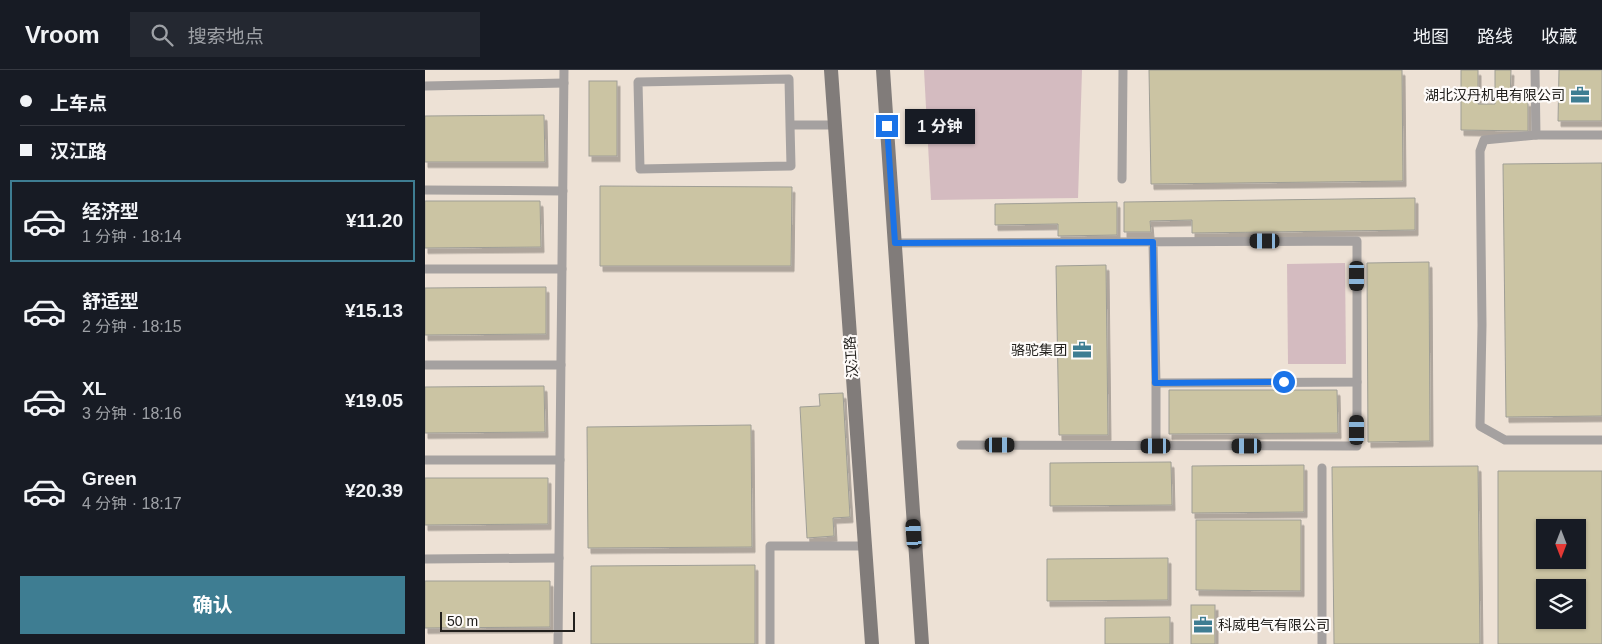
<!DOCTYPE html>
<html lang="zh">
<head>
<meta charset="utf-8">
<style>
	:root { --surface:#171b24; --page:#242831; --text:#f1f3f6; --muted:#9ea1a6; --line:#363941; --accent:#3e7d92 }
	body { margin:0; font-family:Helvetica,"Noto Sans SC",sans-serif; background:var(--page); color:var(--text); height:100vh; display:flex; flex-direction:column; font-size:19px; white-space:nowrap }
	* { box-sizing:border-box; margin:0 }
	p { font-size:16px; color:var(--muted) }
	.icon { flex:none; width:28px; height:28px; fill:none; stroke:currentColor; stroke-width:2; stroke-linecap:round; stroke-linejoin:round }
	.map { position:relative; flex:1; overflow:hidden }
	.drawer { display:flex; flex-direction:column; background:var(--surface); width:425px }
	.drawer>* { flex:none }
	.banner { display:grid; align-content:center; height:110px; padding:0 20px; background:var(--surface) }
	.needle { width:32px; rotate:180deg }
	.controls { position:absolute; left:1111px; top:449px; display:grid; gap:10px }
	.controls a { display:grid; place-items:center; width:50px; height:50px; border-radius:0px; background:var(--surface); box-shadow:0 1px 4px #0004; font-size:25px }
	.scale { position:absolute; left:15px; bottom:12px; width:135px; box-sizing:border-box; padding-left:5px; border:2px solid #22201d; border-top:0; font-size:14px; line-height:18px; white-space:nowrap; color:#22201d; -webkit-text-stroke:4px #fefbf9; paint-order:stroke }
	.end { position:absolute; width:22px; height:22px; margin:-11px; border:6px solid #1a73e8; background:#fff; box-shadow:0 0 0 2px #fff }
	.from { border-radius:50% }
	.bubble { position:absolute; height:35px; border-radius:0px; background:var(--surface); box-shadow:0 1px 4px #0004; font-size:16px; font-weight:700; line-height:35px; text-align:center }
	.car { position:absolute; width:15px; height:30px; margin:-15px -8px; border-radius:6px; box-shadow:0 0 4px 1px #0007; background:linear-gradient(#222 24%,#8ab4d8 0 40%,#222 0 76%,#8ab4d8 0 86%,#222 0) }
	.banner b { display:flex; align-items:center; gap:18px; height:48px; font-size:19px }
	.banner b+b { border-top:1px solid var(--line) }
	.banner i { width:12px; height:12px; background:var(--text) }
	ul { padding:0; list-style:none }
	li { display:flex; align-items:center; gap:15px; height:82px; margin:0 10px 8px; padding:0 10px; border:2px solid transparent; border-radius:0px }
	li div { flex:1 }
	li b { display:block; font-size:19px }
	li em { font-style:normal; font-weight:700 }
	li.on { border-color:var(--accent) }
	li>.icon { width:45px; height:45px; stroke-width:1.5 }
	.cta { display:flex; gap:10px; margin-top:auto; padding:10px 20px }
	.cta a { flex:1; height:58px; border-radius:0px; background:var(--accent); color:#fff; font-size:20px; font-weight:700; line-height:58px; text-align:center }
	header { display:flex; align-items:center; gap:30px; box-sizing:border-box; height:70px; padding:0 25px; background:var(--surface); border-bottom:1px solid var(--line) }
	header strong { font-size:24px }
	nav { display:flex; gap:28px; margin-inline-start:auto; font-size:18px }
	.search { width:350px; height:45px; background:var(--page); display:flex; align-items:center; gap:12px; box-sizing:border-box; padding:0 18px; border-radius:0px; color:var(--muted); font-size:19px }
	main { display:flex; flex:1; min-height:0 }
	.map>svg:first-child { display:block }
	.built { fill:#ede1d5; fill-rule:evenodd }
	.green { fill:#d4bbc0 }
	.building { fill:#cbc4a3; stroke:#9f9e96; fill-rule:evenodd; filter:url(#shadow) }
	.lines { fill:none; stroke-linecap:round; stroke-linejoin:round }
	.service { stroke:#a5a1a0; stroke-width:9 }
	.secondary { stroke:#817c7a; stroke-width:14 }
	.route { stroke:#1a73e8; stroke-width:6 }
	.labels { text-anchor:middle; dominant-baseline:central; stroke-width:4.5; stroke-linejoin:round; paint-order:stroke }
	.poi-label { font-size:14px; fill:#22201d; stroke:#fefbf9; text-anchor:end }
	.street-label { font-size:14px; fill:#22201d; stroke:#fefbf9 }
</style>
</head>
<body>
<header>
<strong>Vroom</strong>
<div class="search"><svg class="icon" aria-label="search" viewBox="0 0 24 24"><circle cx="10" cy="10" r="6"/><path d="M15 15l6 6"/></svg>搜索地点</div>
<nav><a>地图</a><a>路线</a><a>收藏</a></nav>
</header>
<main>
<section class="drawer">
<div class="banner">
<b><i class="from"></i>上车点</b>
<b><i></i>汉江路</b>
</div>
<ul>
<li class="on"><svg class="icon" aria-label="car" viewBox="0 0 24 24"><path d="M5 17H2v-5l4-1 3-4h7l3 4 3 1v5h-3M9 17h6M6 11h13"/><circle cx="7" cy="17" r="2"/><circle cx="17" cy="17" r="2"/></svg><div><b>经济型</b><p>1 分钟 · 18:14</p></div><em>¥11.20</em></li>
<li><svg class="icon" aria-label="car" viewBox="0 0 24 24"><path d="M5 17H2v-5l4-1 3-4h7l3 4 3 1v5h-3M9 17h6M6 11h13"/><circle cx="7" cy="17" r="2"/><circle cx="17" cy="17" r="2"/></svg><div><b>舒适型</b><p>2 分钟 · 18:15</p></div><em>¥15.13</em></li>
<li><svg class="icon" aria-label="car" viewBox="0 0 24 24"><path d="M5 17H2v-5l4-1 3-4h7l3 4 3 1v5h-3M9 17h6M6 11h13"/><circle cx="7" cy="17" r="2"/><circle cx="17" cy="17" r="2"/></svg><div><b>XL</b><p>3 分钟 · 18:16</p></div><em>¥19.05</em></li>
<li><svg class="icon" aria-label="car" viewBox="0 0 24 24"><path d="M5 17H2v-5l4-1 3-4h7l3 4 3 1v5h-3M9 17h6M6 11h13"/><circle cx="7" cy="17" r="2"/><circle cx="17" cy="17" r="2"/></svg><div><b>Green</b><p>4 分钟 · 18:17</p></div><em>¥20.39</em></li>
</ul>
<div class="cta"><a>确认</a></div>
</section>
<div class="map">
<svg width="1177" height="574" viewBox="0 0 1177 574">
	<defs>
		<filter id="shadow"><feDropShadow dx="3" dy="5.5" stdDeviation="0" flood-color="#0004"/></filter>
	</defs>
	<rect width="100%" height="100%" fill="#f4ede7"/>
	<path class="built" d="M0,0H1177V574H0ZM1120,458H1152V490H1120ZM1120,518H1152V550H1120Z"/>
	<g class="green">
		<path d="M499,0H657L653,128L506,130Z"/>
		<path d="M920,193L921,294H863L862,194Z"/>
	</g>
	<g class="building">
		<path d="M724,0H977L978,111L726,114Z"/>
		<path d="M1036,0H1053V34H1070V0H1086L1085,31H1103V61L1036,60Z"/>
		<path d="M1134,0H1177V51H1133Z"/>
		<rect x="164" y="11" width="28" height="75"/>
		<path d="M119,45L120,92H0V46Z"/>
		<path d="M1177,93V346L1081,347L1078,94Z"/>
		<path d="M175,116L367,117L366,196H175Z"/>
		<path d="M990,128V160L767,163V150L725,151L726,162H699V132Z"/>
		<path d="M0,131H115L116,177L0,178Z"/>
		<path d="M692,132V165L633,166V154L570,155V134Z"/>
		<path d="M1004,192L1005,371L943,372L942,193Z"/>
		<path d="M681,195L683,365H634L631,196Z"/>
		<path d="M121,217V264L0,265V218Z"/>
		<path d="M119,316L120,362L0,363V317Z"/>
		<path d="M744,320H912L913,363L744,364Z"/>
		<path d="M418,323L425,447L408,448L409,466L382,468L375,337L395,336L394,324Z"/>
		<path d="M326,355L327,477L163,478L162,357Z"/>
		<path d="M746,392L747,435L625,436V393Z"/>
		<path d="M879,395V442L767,443V396Z"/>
		<path d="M1053,396L1055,574H909L907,397Z"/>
		<path d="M1073,401H1177V574H1073ZM1120,458H1152V490H1120ZM1120,518H1152V550H1120Z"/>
		<path d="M0,408H123V454L0,455Z"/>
		<path d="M771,450H876V521L771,520Z"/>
		<path d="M743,488V530L622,531V489Z"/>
		<path d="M330,495V574H166V496Z"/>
		<path d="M0,511H125V557L0,558Z"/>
		<rect x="766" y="535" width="24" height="39"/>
		<path d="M745,547V574H680V548Z"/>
	</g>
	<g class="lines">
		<g class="service">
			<path d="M1110,0L1111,65"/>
			<path d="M0,16L139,13"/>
			<path d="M365,55L364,9L213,12L215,99L366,96L365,55H409"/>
			<path d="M1177,65H1111L1059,70L1055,81L1057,255L1055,356L1080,370H1177"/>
			<path d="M697,109L698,0"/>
			<path d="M0,120L138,121"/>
			<path d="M470,173L932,171V312L731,313L728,172"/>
			<path d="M0,199H137"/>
			<path d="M0,295H136"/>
			<path d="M731,313V376"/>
			<path d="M536,375L932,376V312"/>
			<path d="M0,390H135"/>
			<path d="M0,489L134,488"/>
			<path d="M133,574L139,0"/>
			<path d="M345,574V476H440"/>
			<path d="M897,574V398"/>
		</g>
		<g class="secondary">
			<path d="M406,0L447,574"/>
			<path d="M458,0L497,574"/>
		</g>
	</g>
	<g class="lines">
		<path class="route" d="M462,56L470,173L728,172L730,313L859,312"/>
	</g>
	<defs>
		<g id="office-bare" transform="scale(1.5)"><path d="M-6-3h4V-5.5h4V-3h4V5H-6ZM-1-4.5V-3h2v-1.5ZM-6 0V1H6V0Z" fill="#3e7d92" stroke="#fefbf9" stroke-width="2.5" paint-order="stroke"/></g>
	</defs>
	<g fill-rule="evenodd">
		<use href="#office-bare" x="1155" y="25"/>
		<use href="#office-bare" x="657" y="280"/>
		<use href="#office-bare" x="778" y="555"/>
	</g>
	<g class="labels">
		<g class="poi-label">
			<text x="1140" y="25">湖北汉丹机电有限公司</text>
			<text x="642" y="280">骆驼集团</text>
			<text x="793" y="555" text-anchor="start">科威电气有限公司</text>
		</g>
		<g class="street-label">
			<text transform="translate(426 287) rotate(-94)">汉江路</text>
		</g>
	</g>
</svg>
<div class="controls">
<a><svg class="needle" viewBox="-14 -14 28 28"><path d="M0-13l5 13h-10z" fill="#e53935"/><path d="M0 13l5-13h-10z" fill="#9ea1a6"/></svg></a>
<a><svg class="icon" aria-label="layers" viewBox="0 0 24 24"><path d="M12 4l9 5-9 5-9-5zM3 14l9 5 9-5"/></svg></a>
</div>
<div class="scale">50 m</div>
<i class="end from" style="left:859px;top:312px"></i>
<i class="end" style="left:462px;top:56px"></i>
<div class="bubble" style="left:480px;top:39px;width:70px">1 分钟</div>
<i class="car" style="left:840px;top:171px;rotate:270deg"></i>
<i class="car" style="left:932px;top:206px;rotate:180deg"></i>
<i class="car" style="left:932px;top:360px;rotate:0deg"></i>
<i class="car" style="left:575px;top:375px;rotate:90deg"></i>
<i class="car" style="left:731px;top:376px;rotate:270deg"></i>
<i class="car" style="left:822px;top:376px;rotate:270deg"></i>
<i class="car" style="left:489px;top:464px;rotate:356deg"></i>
</div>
</main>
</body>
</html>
